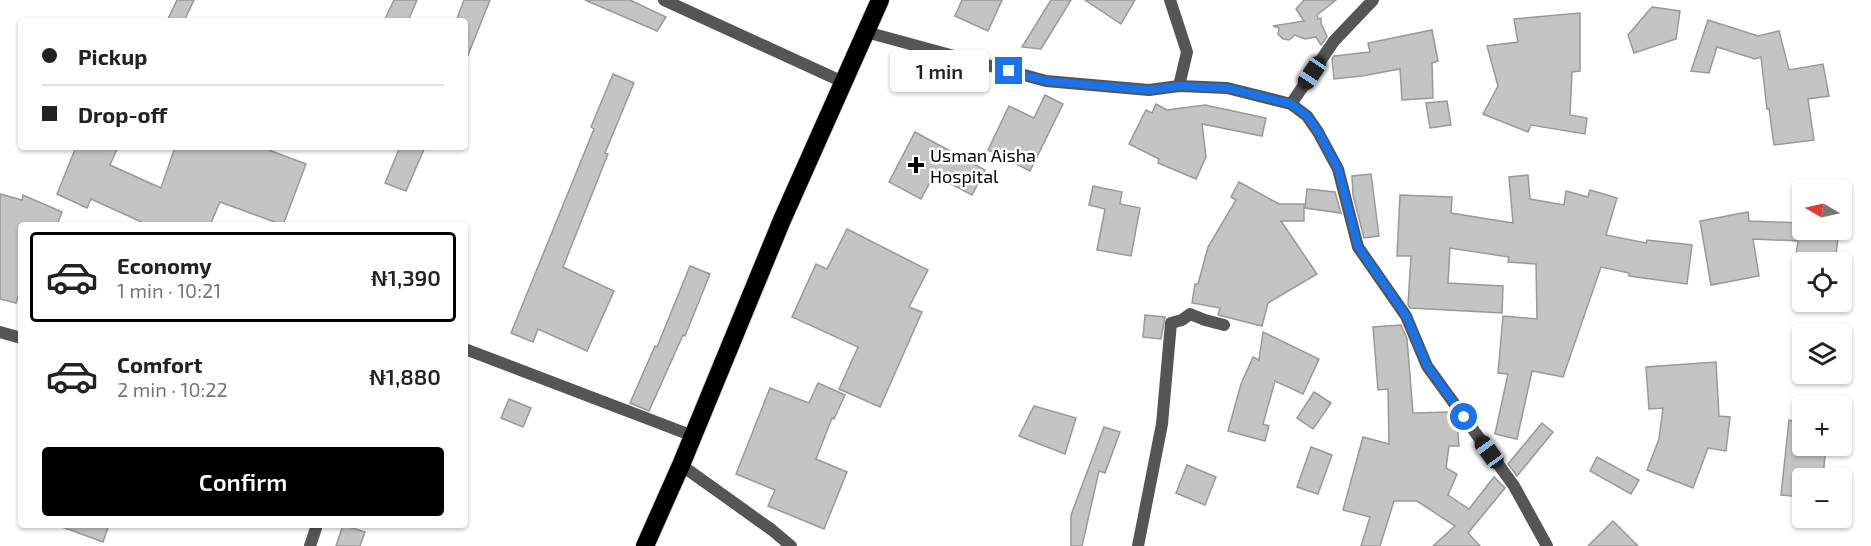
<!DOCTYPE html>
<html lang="en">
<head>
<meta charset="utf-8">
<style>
	:root { --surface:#fff; --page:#f6f6f6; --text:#222; --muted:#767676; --line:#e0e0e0; --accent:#000 }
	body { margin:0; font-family:"Exo 2",sans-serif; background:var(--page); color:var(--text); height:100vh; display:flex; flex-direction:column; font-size:22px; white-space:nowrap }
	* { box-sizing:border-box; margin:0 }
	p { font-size:20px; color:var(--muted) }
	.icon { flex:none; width:33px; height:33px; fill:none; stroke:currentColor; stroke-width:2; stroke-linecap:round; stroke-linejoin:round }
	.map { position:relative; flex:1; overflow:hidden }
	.sheet { position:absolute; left:18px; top:222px; width:450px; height:306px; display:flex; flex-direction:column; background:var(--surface); border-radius:6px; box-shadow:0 2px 4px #0004 }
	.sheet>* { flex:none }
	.hud { position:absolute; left:18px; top:18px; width:450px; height:132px; border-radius:6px; box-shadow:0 2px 4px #0004; display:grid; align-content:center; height:132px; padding:0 24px; background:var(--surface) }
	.needle { width:39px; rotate:279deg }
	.fabs { position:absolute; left:1792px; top:180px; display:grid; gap:12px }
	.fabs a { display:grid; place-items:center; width:60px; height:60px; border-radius:6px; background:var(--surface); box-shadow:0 2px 4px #0004; font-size:30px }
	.end { position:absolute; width:27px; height:27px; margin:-14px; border:8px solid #1a73e8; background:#fff; box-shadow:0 0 0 3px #fff }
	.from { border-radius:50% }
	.bubble { position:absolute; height:42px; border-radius:6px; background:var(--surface); box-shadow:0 2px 4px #0004; font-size:20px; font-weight:600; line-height:42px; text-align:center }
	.car { position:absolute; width:18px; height:36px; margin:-18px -9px; border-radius:8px; box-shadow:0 0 4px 2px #0007; background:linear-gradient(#222 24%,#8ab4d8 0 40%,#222 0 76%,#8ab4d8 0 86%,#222 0) }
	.hud b { display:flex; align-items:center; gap:21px; height:57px; font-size:22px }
	.hud b+b { border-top:2px solid var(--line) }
	.hud i { width:15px; height:15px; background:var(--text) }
	ul { padding:10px 0 0; list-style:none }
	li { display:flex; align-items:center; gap:18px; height:90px; margin:0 12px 9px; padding:0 12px; border:3px solid transparent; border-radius:6px }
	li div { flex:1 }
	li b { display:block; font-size:22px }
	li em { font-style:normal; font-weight:600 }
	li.selected { border-color:var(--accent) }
	li>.icon { width:54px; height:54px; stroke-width:1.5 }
	.primary-button { display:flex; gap:12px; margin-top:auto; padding:12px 24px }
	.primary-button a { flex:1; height:69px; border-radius:6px; background:var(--accent); color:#fff; font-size:24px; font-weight:600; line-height:69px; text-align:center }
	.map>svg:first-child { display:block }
	.building { fill:#c4c4c4; stroke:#999; stroke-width:1.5 }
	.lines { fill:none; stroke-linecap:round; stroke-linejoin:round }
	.highway-casing { stroke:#dbdbdb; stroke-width:20 }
	.street { stroke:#555; stroke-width:12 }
	.highway { stroke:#000; stroke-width:18 }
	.route { stroke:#1a73e8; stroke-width:8 }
	.poi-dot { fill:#000; stroke:#fff; stroke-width:2 }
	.labels { text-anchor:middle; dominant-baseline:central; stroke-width:5; stroke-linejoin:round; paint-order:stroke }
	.poi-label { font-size:18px; fill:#000; stroke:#fff; text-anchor:start }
</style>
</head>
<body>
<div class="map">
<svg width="1871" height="546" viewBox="0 0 1871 546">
	<rect width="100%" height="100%" fill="#fff"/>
	<g class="building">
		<path d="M177,0H194L184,21H167Z"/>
		<path d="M394,0H417L408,21H384Z"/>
		<path d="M464,0H490L466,60L465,21H456Z"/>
		<path d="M585,0H630L666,17L657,31Z"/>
		<path d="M962,0H1002L988,31L955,16Z"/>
		<path d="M1051,0H1071L1041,49L1022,47Z"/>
		<path d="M1085,0H1135L1121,24Z"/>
		<path d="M1304,0H1336L1317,15L1318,19L1321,18V23L1327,37L1321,45L1316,37L1305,39L1295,35L1289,40L1283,39L1278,34L1279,28L1273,26L1304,21L1296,9Z"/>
		<path d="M1652,7L1680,11L1676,39L1634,53L1628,35Z"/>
		<path d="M1580,13V71L1572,72L1570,115L1587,118L1585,134L1531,125L1528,132L1483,114L1498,86L1487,46L1518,42L1514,19Z"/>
		<path d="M1708,20L1758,36L1779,31L1789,70L1823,64L1829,96L1808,99L1814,140L1774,145L1769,109H1767L1761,57L1755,59L1717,47L1709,73L1691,71Z"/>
		<path d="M1432,30L1438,61L1432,63L1433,98L1402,100L1400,69L1362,76L1334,79L1332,59L1334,56L1370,52L1368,43Z"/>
		<path d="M613,74L634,83L605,153L608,154L563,267L614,291L587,351L538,329L533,342L511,333L594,129L591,127Z"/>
		<path d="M1045,95L1063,104L1030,171L988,150L1009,106L1034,118Z"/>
		<path d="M1447,101L1451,125L1430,128L1426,103Z"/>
		<path d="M1156,104L1167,110L1205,105L1266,118L1262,136L1202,124L1206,157L1196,179L1158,163L1159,159L1129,144L1146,110L1152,113Z"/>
		<path d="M915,132L985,170L972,195L934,175L921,199L889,182Z"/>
		<path d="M76,147H118L110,165L161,188L175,147H261L306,164L283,225L220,202L210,225H148L91,199L87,208L57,194Z"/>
		<path d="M400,147H425L406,191L385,183Z"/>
		<path d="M1371,174L1379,236L1364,238L1353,195L1352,176Z"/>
		<path d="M1528,175L1530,199L1564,205L1566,191L1588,197L1590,190L1617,198L1606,235L1646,243L1647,240L1692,245L1687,284L1629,276V273L1601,267L1563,377L1532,371L1517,439L1495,434L1508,374L1498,373L1503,316L1537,319L1536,264L1508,262L1509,257L1450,248L1448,283L1503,286L1502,313L1410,308L1408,305L1411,256H1397L1400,195L1452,197L1451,213L1513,223L1509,177Z"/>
		<path d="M1239,182L1279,204H1304V221H1281L1317,274L1268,303L1262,326L1218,315L1220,308L1192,303L1195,284H1198L1208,247L1236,200L1231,197Z"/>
		<path d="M1093,186L1122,192L1120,204L1140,208L1131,256L1097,250L1105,209L1089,205Z"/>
		<path d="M1307,189L1335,192L1341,213L1305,208Z"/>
		<path d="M0,194L22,200L23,195L62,212L57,225H21V289L16,303L0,299Z"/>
		<path d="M1748,212L1749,221L1803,223V230H1839L1835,262H1795L1798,241L1753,239L1759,276L1711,285L1700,221Z"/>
		<path d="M847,229L928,270L909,307L922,312L880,407L839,389L858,347L792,317L816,264L827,269Z"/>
		<path d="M690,266L710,274L685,336L683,335L649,411L630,403L655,346L657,347Z"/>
		<path d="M1145,315L1165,317L1161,339L1143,337Z"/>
		<path d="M1401,325L1407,339L1413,413L1450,412L1457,422L1459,446H1449L1446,468L1457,474L1448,495L1469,509L1494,477L1505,488L1468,533L1480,546H1433L1455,526L1417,501H1394L1380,546H1361L1370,517L1343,510L1363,437L1389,444L1388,389L1378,390L1373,327Z"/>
		<path d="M1263,332L1319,359L1303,394L1275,381L1263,424L1269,426L1265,441L1228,431L1241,384L1253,357L1259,360Z"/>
		<path d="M1716,362L1719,416L1730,417L1726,451L1708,448L1693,488L1647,470L1659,439L1663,408L1649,409L1646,367Z"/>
		<path d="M818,383L845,395L834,419L832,418L816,459L847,472L824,529L768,506L775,490L736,474L770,388L809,403Z"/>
		<path d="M1314,392L1331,403L1313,429L1297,418Z"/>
		<path d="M509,399L531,408L523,427L501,418Z"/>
		<path d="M1034,406L1076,418L1065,454L1019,436Z"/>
		<path d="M1789,420L1803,423V453L1825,455L1823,478H1803V497L1781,495Z"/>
		<path d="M1542,423L1553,432L1517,476L1508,464Z"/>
		<path d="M1104,427L1120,432L1105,473L1099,471L1082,546H1071V515Z"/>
		<path d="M1311,447L1332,455L1318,494L1297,487Z"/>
		<path d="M1597,457L1639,480L1631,494L1590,471Z"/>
		<path d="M1187,465L1216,477L1205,505L1176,493Z"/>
		<path d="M1613,521L1638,546H1588Z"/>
		<path d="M62,525H109L103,542L62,527Z"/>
		<path d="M343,525L365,532L360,546H336Z"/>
	</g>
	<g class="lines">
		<g class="highway-casing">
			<path id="highway" d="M645,546L681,465L782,220L880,0"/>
		</g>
		<g class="street">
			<path d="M664,0L843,82"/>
			<path d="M1170,0L1187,52L1179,86"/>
			<path d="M866,32L1046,81L1149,90L1179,86L1227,88L1291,104L1307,116L1318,132L1338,169L1358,247L1406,316L1427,366L1514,486L1547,546"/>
			<path d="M1291,104L1334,41L1373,0"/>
			<path d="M0,332L21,338"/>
			<path d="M465,349L693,436"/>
			<path d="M681,465L772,530L791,546"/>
			<path d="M310,546L317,525"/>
			<path d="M1138,546L1162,424L1171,323L1182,320L1190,314L1205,320L1224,325"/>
		</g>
		<use href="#highway" class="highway"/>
	</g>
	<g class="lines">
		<path class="route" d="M1009,71L1046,81L1149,90L1179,86L1227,88L1291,104L1307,116L1318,132L1338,169L1358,247L1406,316L1427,366L1464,417"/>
	</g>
	<path class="poi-dot" d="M913 156h6v6h6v6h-6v6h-6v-6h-6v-6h6z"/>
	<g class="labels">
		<g class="poi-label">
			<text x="930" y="155">Usman Aisha<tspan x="930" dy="21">Hospital</tspan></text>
		</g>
	</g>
</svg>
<div class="fabs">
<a><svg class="needle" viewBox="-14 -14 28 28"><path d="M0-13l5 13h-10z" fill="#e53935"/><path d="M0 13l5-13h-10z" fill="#767676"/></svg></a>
<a><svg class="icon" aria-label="locate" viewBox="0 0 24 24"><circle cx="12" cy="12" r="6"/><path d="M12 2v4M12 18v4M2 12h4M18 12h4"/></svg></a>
<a><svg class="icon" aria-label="layers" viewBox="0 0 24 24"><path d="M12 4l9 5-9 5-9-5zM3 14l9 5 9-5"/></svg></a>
<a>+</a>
<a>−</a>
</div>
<i class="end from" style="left:1464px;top:417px"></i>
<i class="end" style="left:1009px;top:71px"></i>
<div class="bubble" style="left:890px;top:50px;width:99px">1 min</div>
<i class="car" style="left:1312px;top:73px;rotate:214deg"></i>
<i class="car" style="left:1489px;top:452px;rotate:324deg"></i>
<div class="hud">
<b><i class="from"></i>Pickup</b>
<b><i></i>Drop-off</b>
</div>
<section class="sheet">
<ul>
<li class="selected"><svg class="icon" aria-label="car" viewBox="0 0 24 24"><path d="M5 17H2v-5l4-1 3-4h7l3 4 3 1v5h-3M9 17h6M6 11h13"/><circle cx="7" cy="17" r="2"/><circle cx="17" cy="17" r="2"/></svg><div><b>Economy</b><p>1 min · 10:21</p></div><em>₦1,390</em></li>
<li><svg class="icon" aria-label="car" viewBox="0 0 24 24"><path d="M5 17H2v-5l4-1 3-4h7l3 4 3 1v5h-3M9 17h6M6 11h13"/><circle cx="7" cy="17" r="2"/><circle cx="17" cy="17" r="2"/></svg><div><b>Comfort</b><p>2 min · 10:22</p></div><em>₦1,880</em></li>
</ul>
<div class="primary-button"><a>Confirm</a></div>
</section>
</div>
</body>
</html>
